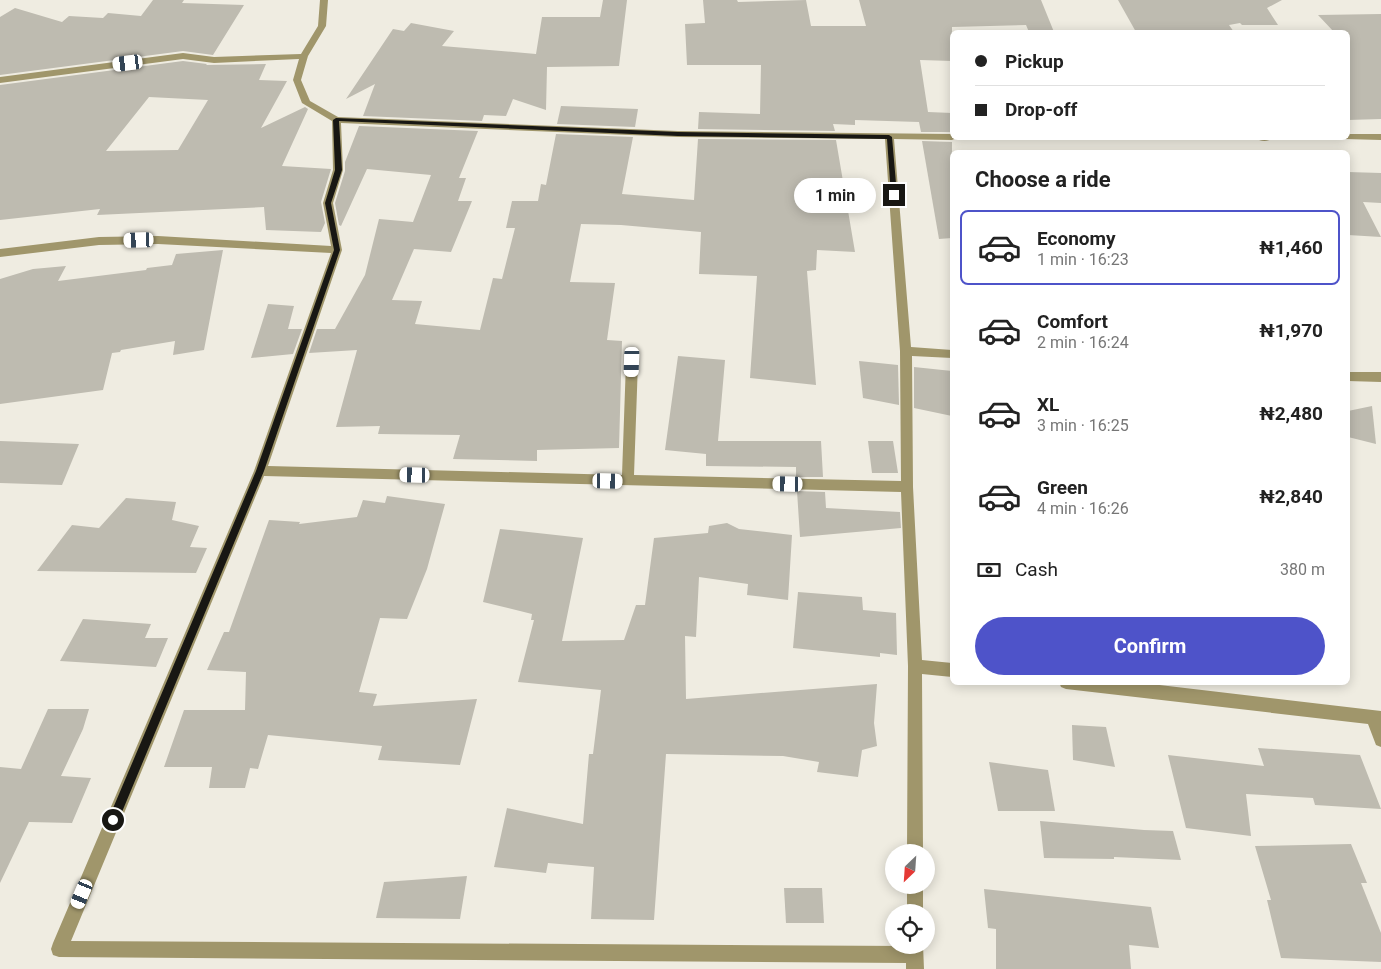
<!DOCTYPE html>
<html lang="en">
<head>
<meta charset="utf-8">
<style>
	:root { --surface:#fff; --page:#f2f2f2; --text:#222; --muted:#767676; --line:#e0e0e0; --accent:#4e53c9 }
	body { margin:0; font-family:Roboto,sans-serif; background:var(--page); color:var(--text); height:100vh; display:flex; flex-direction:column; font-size:19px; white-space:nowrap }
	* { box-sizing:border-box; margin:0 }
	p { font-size:16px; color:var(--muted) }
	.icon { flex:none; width:28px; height:28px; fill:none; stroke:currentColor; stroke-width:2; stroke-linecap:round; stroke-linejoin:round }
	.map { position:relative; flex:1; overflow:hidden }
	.drawer { position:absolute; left:950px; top:150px; width:400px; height:535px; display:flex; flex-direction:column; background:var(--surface); border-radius:8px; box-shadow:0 2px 12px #0003 }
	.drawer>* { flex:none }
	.top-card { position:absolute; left:950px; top:30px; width:400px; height:110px; border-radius:8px; box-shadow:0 2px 12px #0003; display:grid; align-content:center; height:110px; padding:0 25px; background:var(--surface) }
	.needle { width:32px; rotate:205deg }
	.fabs { position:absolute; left:885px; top:844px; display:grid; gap:10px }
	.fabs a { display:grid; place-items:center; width:50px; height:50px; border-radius:50%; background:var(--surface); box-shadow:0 2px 12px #0003; font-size:25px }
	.end { position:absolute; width:22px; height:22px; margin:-11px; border:6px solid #181713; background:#fff; box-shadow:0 0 0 2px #fff }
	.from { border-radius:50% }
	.bubble { position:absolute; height:35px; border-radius:18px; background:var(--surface); box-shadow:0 2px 12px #0003; font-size:16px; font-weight:700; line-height:35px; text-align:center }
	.car { position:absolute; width:15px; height:30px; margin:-15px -8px; border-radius:6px; box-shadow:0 0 4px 1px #0007; background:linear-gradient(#fff 24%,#345 0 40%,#fff 0 76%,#345 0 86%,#fff 0) }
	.top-card b { display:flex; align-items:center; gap:18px; height:48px; font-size:19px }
	.top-card b+b { border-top:1px solid var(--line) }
	.top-card i { width:12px; height:12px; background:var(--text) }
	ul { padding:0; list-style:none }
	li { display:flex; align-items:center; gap:15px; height:75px; margin:0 10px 8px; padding:0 15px; border:2px solid transparent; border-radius:8px }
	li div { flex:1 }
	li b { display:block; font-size:19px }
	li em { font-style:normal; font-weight:700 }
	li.active { border-color:var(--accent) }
	li>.icon { width:45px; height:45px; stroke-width:1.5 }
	h2 { padding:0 25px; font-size:22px; line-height:60px }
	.pay { display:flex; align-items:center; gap:12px; height:55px; padding:0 25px; font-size:19px }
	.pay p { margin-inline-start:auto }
	.cta { display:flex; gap:10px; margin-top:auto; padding:10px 25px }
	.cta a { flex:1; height:58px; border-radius:30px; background:var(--accent); color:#fff; font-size:20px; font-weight:700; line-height:58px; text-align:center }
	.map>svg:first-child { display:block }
	.building { fill:#bebbb0; fill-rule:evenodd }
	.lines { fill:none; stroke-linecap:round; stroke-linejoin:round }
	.minor { fill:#a0966b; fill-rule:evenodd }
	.route { fill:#181713 }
</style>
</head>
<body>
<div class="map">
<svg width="1381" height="969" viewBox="0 0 1381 969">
	<rect width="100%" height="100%" fill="#efece1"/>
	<g class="building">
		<path d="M153,0H184L182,3L244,5L213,55L183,51L0,75V17L15,8L62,22L69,16L103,18L108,13L141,16Z"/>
		<path d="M603,0H627L619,66L547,67L546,110L513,99L506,116L484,115L482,121L363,116L375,84L346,99L393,29L404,31L411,23L454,31L442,46L536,54L542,17H600Z"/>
		<path d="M703,0H737L738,2L806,0L811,26H866L859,0H1041L1054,32H1029L1026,25L952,27V61L920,60L928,112L952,113V132H921L919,122L855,120V125L833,124L835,131L698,129L699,112L760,114L761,65H687L685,24L705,23Z"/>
		<path d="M1118,0H1282L1267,8L1278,25H1242L1240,23L1229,25L1234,32H1136Z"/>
		<path d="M1381,14V119L1348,120V32H1334L1318,15Z"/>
		<path d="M183,61L207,64L206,65L266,64L259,80L287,81L261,128L305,107L308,109L282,166L331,169L321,202L325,223L321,232L266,230L264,207L97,215L100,209L0,220V85ZM149,97L208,100L178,150L106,151Z"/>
		<path d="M561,106L638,109L635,127L557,124Z"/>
		<path d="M359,126L478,131L459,178H466L458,201H472L451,252L414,249L392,300L422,301L415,324L480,330L493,278L502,279L515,228H506L512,201H538L541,184L546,185L556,134L633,137L622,194L694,200L698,139L836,140L855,252L817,250L816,270L807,271L816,385L750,378L757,276L699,274L701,232L621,225L581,224L570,282L615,283L607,340L622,341L619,448L537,450V461L453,459L460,435L378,434L380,426L336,427L357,350L309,353L317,329H335L365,275L379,219L413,222L431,175L367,169L341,226L339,225L335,203L345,171V162Z"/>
		<path d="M922,141L952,142V238L939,239Z"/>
		<path d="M1348,172L1381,173V203L1363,202L1381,237L1348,235Z"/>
		<path d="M223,250L204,350L173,355L175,341L121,350L120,352L112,353L103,390L0,404V279L33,269L66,266L58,281L146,270L147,268L172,265L176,254Z"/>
		<path d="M268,304L294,306L288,329H302L293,354L251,358Z"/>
		<path d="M678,356L725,360L718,441H821L823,477H796V467L706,466V454L665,450Z"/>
		<path d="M859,361L898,365L899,405L863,398Z"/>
		<path d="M914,367L952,371V416L914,408Z"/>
		<path d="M1372,406L1376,444L1348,437V411Z"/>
		<path d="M0,441L79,444L62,485L0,483Z"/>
		<path d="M868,441H893L898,473H872Z"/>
		<path d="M797,491L825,492L826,508L900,512L901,528L800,537Z"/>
		<path d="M387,496L445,504L427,569L407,619L380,618L359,692L377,694L373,706L477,699L460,765L378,760L382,746L268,735L258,769L250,768L245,788H209L212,767H164L184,710H245L246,672L207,670L224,632H229L269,520L300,522L299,524L357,517L363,500L385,503Z"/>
		<path d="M126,498L176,502L172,520L199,526L190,547L207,548L196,573L37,571L72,525L99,528Z"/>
		<path d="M727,523L739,529L792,535L788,600L747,595L748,584L699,577L696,637L685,636L686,699L877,684L874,723L877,746L862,750L858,777L817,772L819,762L783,756L666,754L654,920L591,919L594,867L548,863L546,873L494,867L507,808L583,824L589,754H593L601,690L518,682L534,620H531L532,614L483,602L500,529L583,538L562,641L624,640L636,605H645L654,538L708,533L709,526Z"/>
		<path d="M798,592L862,597L863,610L896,613L897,655L880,653V657L793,648Z"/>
		<path d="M83,619L151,624L145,638H168L156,667L60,661Z"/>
		<path d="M48,709H89L83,729L61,776L91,778L72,823L29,822L0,883V767L21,769Z"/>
		<path d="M1072,725L1106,727L1115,767L1073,760Z"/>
		<path d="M1258,748L1360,755L1381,809L1315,805L1313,798L1246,794L1251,836L1186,828L1168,755L1264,766Z"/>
		<path d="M989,762L1048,770L1055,811H998Z"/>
		<path d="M1040,821L1144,830L1173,831L1181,860L1114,857V859L1044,858Z"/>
		<path d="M1351,844L1367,883H1361L1381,933V962L1281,958L1267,900H1271L1255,846Z"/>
		<path d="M467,876L460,919L376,918L384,882Z"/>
		<path d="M784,888H822L824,923H786Z"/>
		<path d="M984,889L1151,907L1159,948L1129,945L1131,969H996V929L988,928Z"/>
	</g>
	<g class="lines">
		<g class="minor">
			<path d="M320,0H328L326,26L308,56L301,80L310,101L338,117L678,131L952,134V138H956L952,140L894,139L911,347L952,350V358L912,356L913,487L922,660L952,663V677L922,674L923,852H907L908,666L901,492L264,476L71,941L907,946L923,945L924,969H906V963L59,957L53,955L51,949L53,943L254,471L331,253L158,244L99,245L0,257V249L99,237L158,236L331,246L323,203L333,170L332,121L302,103L293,80L299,59L214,63L183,59L0,83V77L183,53L214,57L301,54L318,26ZM341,123L678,137L885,139L900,351L901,481L634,475L638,362L632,358L626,362L622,475L268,466L342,250L333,203L343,170Z"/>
			<path d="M1348,134H1381V140L1345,139L1344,138H1348Z"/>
			<path d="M1256,138H1273C1269,142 1260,142 1256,138Z"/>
			<path d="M1381,372V382L1348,381V372Z"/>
			<path d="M1059,682H1134L1381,711V747L1376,745L1368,724L1066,689L1061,687Z"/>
			<rect x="907" y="885" width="16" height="27"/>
		</g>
	</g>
	<path class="route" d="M336,118L678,132L889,135L892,137L897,195L894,197L891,195L887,139L678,136L339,121L342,170L331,203L340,250L264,471L117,824L113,825L108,820L256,471L334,250L325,203L335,170L333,120Z"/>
</svg>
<div class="fabs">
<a><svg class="needle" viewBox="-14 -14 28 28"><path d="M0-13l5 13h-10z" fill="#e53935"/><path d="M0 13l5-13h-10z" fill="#767676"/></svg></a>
<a><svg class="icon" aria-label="locate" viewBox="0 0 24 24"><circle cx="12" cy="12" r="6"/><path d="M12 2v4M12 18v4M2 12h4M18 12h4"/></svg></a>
</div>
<i class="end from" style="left:113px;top:820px"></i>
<i class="end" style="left:894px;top:195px"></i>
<div class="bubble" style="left:794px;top:178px;width:82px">1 min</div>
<i class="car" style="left:128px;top:63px;rotate:263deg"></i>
<i class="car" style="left:139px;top:240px;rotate:268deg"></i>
<i class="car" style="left:632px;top:362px;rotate:182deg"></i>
<i class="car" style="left:415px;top:475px;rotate:271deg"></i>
<i class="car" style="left:608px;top:481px;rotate:91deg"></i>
<i class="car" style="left:788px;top:484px;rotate:271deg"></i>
<i class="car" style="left:82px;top:894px;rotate:203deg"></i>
<div class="top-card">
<b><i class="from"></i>Pickup</b>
<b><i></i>Drop-off</b>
</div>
<section class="drawer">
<h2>Choose a ride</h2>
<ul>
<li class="active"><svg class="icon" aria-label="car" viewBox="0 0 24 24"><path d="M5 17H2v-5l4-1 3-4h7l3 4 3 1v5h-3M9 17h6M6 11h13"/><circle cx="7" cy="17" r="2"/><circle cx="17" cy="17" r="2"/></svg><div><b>Economy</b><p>1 min · 16:23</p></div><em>₦1,460</em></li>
<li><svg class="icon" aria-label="car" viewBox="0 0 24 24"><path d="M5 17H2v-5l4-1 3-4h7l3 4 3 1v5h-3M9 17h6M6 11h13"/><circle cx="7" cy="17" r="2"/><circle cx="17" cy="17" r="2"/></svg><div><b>Comfort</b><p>2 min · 16:24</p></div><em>₦1,970</em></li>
<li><svg class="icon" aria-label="car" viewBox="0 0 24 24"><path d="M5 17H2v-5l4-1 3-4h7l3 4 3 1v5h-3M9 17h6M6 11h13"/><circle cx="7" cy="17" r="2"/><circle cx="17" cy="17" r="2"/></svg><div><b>XL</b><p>3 min · 16:25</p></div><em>₦2,480</em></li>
<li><svg class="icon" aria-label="car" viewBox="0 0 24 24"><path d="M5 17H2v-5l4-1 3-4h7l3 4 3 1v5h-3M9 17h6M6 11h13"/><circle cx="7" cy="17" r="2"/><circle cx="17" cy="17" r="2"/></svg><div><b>Green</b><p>4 min · 16:26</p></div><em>₦2,840</em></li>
</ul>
<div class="pay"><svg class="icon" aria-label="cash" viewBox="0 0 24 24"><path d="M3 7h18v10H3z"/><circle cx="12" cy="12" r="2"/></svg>Cash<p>380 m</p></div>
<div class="cta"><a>Confirm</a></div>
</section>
</div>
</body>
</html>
